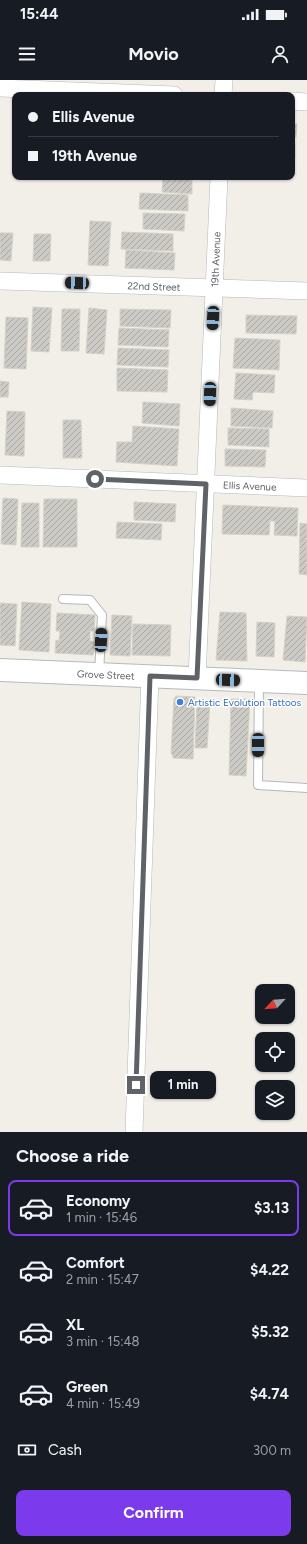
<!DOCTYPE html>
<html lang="en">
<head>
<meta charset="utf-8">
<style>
	:root { --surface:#171b24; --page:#242831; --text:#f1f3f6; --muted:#9ea1a6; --line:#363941; --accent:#7c3aed }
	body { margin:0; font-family:Figtree,sans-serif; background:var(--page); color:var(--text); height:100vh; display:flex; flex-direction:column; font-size:15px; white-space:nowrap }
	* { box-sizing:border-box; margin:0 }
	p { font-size:13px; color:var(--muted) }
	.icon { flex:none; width:22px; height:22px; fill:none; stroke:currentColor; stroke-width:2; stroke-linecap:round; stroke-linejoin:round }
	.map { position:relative; height:1052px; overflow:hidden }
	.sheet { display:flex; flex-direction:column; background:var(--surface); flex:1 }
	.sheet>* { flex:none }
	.guide { position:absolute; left:12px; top:12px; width:283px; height:88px; border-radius:8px; box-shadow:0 1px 3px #0004; display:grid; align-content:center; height:88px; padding:0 16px; background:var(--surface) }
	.needle { width:26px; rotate:244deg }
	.fabs { position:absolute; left:255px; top:904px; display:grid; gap:8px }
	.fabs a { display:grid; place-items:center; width:40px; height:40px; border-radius:8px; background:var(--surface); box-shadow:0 1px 3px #0004; font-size:20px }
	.end { position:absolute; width:18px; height:18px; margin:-9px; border:5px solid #5f6368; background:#fff; box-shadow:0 0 0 2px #fff }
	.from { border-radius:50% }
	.bubble { position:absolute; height:28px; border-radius:8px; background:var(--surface); box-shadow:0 1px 3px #0004; font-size:13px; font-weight:700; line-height:28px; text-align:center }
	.car { position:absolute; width:12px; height:24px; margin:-12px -6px; border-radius:5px; box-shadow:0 0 3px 1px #0007; background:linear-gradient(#222 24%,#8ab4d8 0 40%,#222 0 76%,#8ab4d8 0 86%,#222 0) }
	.guide b { display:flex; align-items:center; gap:14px; height:38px; font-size:15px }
	.guide b+b { border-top:1px solid var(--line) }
	.guide i { width:10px; height:10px; background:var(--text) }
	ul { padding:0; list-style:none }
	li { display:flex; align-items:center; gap:12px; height:56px; margin:0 8px 6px; padding:0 8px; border:2px solid transparent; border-radius:8px }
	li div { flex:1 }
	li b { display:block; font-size:15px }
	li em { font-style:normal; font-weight:700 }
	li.current { border-color:var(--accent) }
	li>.icon { width:36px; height:36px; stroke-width:1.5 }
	h2 { padding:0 16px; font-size:18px; line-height:48px }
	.pay { display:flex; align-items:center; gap:10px; height:44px; padding:0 16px; font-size:15px }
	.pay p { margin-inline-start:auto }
	.action { display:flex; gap:8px; margin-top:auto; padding:8px 16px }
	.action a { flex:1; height:46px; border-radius:8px; background:var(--accent); color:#fff; font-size:16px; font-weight:700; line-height:46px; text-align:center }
	.status { display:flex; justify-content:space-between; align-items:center; height:28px; padding:0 20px; background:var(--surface); direction:ltr }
	.status svg { height:11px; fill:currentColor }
	header { display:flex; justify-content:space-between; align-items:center; height:52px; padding:0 16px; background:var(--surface); font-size:18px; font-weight:700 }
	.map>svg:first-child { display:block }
	.building { fill:url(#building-hatch); stroke:#d6d1c6 }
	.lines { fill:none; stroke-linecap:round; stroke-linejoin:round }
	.service-casing { stroke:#b5b8bc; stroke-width:10 }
	.minor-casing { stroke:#b5b8bc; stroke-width:18 }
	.secondary-casing { stroke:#b6babf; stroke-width:24 }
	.service { stroke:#fff; stroke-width:8 }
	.minor { stroke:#fff; stroke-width:17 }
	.secondary { stroke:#fff; stroke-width:22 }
	.route { stroke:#5f6368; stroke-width:5 }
	.shop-dot { fill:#3f7fe0; stroke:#fff; stroke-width:1.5 }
	.labels { text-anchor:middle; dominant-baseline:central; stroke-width:3; stroke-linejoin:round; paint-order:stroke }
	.street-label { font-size:10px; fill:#5f6368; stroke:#fff }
	.shop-label { font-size:10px; fill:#366cbe; stroke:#fff; text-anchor:start }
</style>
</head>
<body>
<div class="status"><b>15:44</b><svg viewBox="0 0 49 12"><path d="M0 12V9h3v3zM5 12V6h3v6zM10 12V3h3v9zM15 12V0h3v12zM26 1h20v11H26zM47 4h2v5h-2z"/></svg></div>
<header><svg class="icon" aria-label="menu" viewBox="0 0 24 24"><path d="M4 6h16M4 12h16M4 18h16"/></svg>Movio<svg class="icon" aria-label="person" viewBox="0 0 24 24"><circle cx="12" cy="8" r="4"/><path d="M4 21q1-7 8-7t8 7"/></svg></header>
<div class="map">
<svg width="307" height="1052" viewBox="0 0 307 1052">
	<defs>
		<pattern id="building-hatch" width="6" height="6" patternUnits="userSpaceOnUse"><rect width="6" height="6" fill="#cccac5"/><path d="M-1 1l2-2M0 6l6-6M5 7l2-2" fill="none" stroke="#a9a8a4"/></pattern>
	</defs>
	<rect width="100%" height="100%" fill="#f1efe8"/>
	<g class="building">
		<path d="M292,43L297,44L296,57H292Z"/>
		<rect x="292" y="65" width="3" height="13"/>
		<path d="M163,97H192V114L162,112Z"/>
		<path d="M140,113L188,115V131L139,129Z"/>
		<path d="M143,133L185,134L184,151L143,149Z"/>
		<path d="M90,141L111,142L108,186L88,185Z"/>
		<path d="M122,152L173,154V171L121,169Z"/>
		<path d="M0,153H13L11,181L0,180Z"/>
		<path d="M34,154H51L50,181H33Z"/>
		<path d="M126,170L175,173L174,190L125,188Z"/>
		<path d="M33,227L52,228L49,272L31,271Z"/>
		<path d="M89,228L107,230L104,274L86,273Z"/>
		<path d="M62,229H80L79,271H61Z"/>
		<path d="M120,229L171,230L170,248L120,246Z"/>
		<path d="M246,235L297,236L296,254L246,253Z"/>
		<path d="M6,237L28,238L26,289L4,288Z"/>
		<path d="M119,248L169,250L168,267L118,265Z"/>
		<path d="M235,258L280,260L279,290L233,288Z"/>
		<path d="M118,268L169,270L168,287L117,285Z"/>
		<path d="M117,288L168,290L167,312L117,311Z"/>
		<path d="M236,293L275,295L274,313L253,312L252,320L234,319Z"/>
		<path d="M0,301L9,302L8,317H0Z"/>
		<path d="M143,322L180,324L179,346L142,343Z"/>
		<path d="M231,328L273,331L272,348L231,346Z"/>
		<path d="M7,331L25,332L24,376L5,375Z"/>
		<path d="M63,340H81L82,378H63Z"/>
		<path d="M133,346L179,349L177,386L116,382L117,362H132Z"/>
		<path d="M228,348L269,349V367L228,365Z"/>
		<path d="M225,369L266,370L265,387L225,386Z"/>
		<path d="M3,418L18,419L16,465L1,464Z"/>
		<path d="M44,419H77V467H43Z"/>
		<path d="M134,422L176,424L175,442L134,440Z"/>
		<path d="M22,423H39V467H21Z"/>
		<path d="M223,425L298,428L297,456L274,455L275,441H270L269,455L222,454Z"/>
		<path d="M117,442L162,444L161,460L116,458Z"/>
		<path d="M300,443L307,444V495L299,494Z"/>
		<path d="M22,522L51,524L49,572L19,570Z"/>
		<path d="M0,523L17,524L15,566L0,565Z"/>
		<path d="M220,532L246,533L247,581L216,580Z"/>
		<path d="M57,533L95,535L94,551H90V561L94,562L93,575L55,573L56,560L59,561L60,551H56Z"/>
		<path d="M112,535L132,536L130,576L110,575Z"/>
		<path d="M287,536L307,537L305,582L283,580Z"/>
		<path d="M257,542L275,543L274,577L256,576Z"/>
		<path d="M133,544L171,545L170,576L132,575Z"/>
		<path d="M176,616L195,617L193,679L173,678V676L171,673L174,619Z"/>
		<path d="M231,619H250L246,696L229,695Z"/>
		<path d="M197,622H210L207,668H195Z"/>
	</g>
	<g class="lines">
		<g class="service-casing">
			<g id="service">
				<path d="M63,519L90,520L102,535L99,594"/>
				<path d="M259,602L258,705L307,708"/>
			</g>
		</g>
		<g class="minor-casing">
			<g id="minor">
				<path d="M0,8L174,15"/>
				<path d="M223,15L224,0"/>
				<path d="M292,21L307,22"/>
				<path id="s1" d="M0,201L307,211"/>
				<path id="s2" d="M0,395L307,408"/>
				<path id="s3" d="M197,598L219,97"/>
				<path d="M134,1052L150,596"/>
			</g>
		</g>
		<g class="secondary-casing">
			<g id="secondary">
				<path id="s4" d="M0,590L307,603"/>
			</g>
		</g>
		<use href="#service" class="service"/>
		<use href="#minor" class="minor"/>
		<use href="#secondary" class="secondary"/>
	</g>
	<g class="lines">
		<path class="route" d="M95,399L206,404L197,598L150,596L136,1005"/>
	</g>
	<circle class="shop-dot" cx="180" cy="622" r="4"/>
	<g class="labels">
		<g class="street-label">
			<text stroke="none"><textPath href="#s3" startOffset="419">19th Avenue</textPath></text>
			<text stroke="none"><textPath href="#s1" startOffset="154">22nd Street</textPath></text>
			<text stroke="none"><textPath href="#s2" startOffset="250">Ellis Avenue</textPath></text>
			<text stroke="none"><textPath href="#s4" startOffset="106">Grove Street</textPath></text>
		</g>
		<g class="shop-label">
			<text x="188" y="622">Artistic Evolution Tattoos</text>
		</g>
	</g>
</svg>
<div class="fabs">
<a><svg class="needle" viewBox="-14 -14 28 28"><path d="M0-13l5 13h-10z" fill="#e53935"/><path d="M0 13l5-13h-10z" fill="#9ea1a6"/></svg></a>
<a><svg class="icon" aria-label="locate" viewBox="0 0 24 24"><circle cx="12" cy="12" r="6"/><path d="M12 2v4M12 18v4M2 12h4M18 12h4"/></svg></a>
<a><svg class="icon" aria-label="layers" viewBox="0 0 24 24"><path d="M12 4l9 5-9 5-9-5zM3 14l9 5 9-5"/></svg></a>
</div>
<i class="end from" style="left:95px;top:399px"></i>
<i class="end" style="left:136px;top:1005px"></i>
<div class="bubble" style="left:150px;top:991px;width:66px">1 min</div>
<i class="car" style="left:77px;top:203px;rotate:272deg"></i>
<i class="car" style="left:213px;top:238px;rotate:183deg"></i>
<i class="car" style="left:210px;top:314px;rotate:182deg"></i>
<i class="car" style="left:101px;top:560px;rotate:3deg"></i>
<i class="car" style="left:228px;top:600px;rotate:92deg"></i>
<i class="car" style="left:258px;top:665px;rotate:180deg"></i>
<div class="guide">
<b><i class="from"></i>Ellis Avenue</b>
<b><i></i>19th Avenue</b>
</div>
</div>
<section class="sheet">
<h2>Choose a ride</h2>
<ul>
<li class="current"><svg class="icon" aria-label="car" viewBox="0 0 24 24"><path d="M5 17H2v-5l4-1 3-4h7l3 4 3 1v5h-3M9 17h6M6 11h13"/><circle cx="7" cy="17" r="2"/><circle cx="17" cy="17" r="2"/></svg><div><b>Economy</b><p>1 min · 15:46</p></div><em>$3.13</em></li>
<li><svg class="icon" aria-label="car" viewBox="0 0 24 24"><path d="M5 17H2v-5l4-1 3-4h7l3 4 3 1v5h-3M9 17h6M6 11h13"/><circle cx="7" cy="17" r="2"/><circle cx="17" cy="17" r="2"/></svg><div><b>Comfort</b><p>2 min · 15:47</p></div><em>$4.22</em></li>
<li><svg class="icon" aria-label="car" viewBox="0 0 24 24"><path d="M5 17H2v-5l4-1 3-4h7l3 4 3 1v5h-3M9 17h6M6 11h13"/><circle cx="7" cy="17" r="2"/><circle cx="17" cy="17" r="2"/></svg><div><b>XL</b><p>3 min · 15:48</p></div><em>$5.32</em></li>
<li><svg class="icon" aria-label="car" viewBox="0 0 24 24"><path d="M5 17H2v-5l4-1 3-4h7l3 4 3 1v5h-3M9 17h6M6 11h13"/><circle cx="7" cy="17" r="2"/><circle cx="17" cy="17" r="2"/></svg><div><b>Green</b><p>4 min · 15:49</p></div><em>$4.74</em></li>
</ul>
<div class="pay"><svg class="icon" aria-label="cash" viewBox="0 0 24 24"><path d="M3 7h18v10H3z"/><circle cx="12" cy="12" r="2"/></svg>Cash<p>300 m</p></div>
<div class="action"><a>Confirm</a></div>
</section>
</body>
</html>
